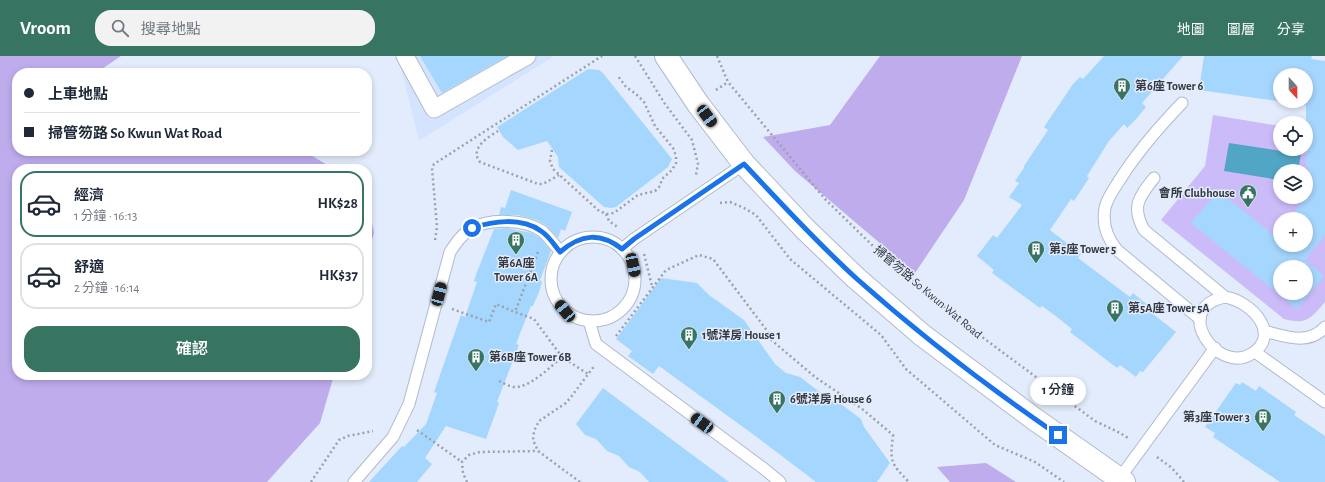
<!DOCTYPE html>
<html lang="zh-TW">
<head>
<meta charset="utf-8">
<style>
	:root { --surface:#fff; --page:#f2f2f3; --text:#1f2937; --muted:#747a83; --line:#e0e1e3; --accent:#377461 }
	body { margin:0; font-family:"Alegreya Sans","Noto Sans TC",sans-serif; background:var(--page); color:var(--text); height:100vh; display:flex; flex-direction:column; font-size:15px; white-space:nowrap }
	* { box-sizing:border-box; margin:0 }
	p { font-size:13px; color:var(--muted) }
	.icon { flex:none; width:22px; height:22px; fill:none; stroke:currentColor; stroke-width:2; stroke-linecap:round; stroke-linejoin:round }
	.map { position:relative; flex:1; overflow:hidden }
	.side { position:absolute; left:12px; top:108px; width:360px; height:216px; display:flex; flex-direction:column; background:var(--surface); border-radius:16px; box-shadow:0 2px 6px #0003 }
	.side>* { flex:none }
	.banner { position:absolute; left:12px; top:12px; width:360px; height:88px; border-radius:16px; box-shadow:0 2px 6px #0003; display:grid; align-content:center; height:88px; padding:0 12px; background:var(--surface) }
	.needle { width:26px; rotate:159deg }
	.controls { position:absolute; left:1273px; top:12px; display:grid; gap:8px }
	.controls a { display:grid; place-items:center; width:40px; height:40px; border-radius:50%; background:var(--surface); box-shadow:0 2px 6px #0003; font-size:20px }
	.end { position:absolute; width:18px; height:18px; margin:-9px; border:5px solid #1a73e8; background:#fff; box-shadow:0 0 0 2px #fff }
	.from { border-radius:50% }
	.bubble { position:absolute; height:28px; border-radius:14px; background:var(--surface); box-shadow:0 2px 6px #0003; font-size:13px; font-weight:600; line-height:28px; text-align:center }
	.car { position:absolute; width:12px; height:24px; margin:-12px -6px; border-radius:5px; box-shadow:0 0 3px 1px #0007; background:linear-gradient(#222 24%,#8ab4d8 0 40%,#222 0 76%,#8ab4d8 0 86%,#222 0) }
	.banner b { display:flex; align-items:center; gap:14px; height:38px; font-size:15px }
	.banner b+b { border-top:1px solid var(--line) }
	.banner i { width:10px; height:10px; background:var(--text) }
	ul { padding:7px 0 0; list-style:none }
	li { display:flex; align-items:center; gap:12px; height:66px; margin:0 8px 6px; padding:0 4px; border:2px solid var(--line); border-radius:16px }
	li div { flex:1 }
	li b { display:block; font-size:15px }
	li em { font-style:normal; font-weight:600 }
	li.selected { border-color:var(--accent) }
	li>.icon { width:36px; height:36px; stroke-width:1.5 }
	.action { display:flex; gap:8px; margin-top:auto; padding:8px 12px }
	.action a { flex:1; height:46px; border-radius:16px; background:var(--accent); color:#fff; font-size:16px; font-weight:600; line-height:46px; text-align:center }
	header { display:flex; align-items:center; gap:24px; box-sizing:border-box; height:56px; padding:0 20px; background:var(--accent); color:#fff }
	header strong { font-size:19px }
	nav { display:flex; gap:22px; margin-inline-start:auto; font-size:14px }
	.search { width:280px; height:36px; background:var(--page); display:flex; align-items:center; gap:10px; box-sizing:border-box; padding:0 14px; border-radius:16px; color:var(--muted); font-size:15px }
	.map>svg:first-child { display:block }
	.built { fill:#d5e4fe }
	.green { fill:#ccbbf9; fill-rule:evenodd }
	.forest { fill:#beaced }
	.water { fill:#52a6c5 }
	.building { fill:#a5d6fd; fill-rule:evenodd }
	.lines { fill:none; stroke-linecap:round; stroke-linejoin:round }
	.service-casing { stroke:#afbacd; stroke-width:13 }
	.pedestrian-casing { stroke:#afbacd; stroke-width:19 }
	.tertiary-casing { stroke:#afbacd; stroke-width:24 }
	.path { stroke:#9aa1ad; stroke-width:2.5; stroke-dasharray:2 3; stroke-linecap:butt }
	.service { stroke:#fff; stroke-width:11 }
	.pedestrian { stroke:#fff; stroke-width:17 }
	.tertiary { stroke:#fff; stroke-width:22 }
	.route { stroke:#1a73e8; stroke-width:5 }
	.labels { text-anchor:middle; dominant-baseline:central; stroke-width:3; stroke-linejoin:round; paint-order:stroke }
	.poi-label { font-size:12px; font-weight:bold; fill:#343840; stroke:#e3ecfc; text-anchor:start }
	.street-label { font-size:12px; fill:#343840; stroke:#e3ecfc }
</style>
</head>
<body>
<header>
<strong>Vroom</strong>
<div class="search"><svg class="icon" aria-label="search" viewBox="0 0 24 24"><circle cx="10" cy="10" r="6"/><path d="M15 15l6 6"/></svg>搜尋地點</div>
<nav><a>地圖</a><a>圖層</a><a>分享</a></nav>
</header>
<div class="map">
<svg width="1325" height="426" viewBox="0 0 1325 426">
	<rect width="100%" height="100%" fill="#e3ecfc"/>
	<path class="built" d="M398,0H554L419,85Z"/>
	<path class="green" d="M1213,59L1280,70V93H1306L1325,77V246C1310,263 1307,269 1284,263L1161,164L1205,110ZM1280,115H1306V141H1280ZM1280,163H1306V189H1280ZM1280,211H1306V237H1280Z"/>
	<g class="forest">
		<path d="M0,0H121L96,17H17V95H304L334,113H17V319H334L320,367L267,426H0Z"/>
		<path d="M880,0H1022L964,144L915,217L795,115L763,81L830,69Z"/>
		<path d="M367,143L374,177L367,201Z"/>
		<path d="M986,407L1016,426H950L937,411Z"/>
	</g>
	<path class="water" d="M1229,87L1301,98L1298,115H1280V124L1224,115Z"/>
	<g class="building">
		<path d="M420,0H507L442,37Z"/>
		<path d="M1104,0H1183L1142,47L1146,51L1137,62L1127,72L1124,68L1109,85L1087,120L1089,122L1074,145L1071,143L1050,174L1081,198L1078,202L1130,241L1133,237L1155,255L1153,258L1176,276L1143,316L1140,315L1136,321L1120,309L1117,312L1070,276L1072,273L1057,261L1042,250L1040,252L992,217L994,214L977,200L993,179L997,182L1022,149L1009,141L1019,127L1015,125L1024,112V110L1048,74L1044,71L1073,28L1080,21L1083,23Z"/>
		<path d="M1204,0H1312L1311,3L1325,5V179L1305,204L1324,220L1297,253L1191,167L1218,135L1275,180L1280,174V189H1306V163H1289L1306,141L1309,112L1306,111V49L1199,34ZM1280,19H1306V45H1280ZM1280,211H1306V237H1280Z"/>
		<path d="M588,13L599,14L602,16L672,103L668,111L616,151L611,152L604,151L559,111L558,101L547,85L518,94L503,81L497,71Z"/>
		<path d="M511,134L572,156L565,175L561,173L558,182L547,170L537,164L518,159H499L501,151L505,152Z"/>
		<path d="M507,172L532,177L540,182L551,195L540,224L542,226L539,236L533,250H531L523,270L516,288L519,289L497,346L499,347L486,383L446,370L425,402L432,408L417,426H369L402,390L404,391L426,368L437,337L434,336L461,259L465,261L477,226L474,225L477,216L494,173Z"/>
		<path d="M661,222L697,227L709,239L744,264L775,308L786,317L800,321L833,346L841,348L861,363L864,371L890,407L877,426H816L754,379L659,310L653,318L628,300L632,295L616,283Z"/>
		<path d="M1242,326L1256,335L1259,330L1296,356L1294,359L1325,380V426H1280L1213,381L1215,377L1205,371L1236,327L1240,329Z"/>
		<path d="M603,332L659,374L729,426H649L640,416L629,411L619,400L607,395L596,383L585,379L576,368Z"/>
	</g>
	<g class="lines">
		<g class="service-casing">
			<g id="service">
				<path d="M1182,47C1159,71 1137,96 1119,125C1114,133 1107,142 1105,152C1102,168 1107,182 1117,194L1200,263"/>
				<path d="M1154,122C1139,141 1131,151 1144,174L1225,241"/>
				<circle cx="593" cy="223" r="42"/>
				<path d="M622,193L634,183L744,108"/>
				<path d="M1225,241C1251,245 1283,279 1251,298C1218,319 1170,252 1225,241Z"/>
				<path d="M589,265L596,288L763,412L780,426"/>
				<path d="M1264,275C1284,280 1309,290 1325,271"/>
				<path d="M1255,296L1325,346"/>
				<path d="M1119,423L1215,292"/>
				<path d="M354,426L393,381L409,348L450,196C456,187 462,178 471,173C488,162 526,163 542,175C549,181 555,190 561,196"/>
			</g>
		</g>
		<g class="pedestrian-casing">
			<path id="pedestrian" d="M405,0L434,53L527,0"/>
		</g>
		<g class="tertiary-casing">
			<path id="tertiary" d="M666,0L698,48L744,108L805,173L856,222L922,279L1033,362L1124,426"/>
		</g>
		<g class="path">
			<path d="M635,0L665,48L692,84L698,108L696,119"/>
			<path d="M717,0L728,26L825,143L873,190L962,266L1095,365C1107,371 1116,374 1128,382"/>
			<path d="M716,34L728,26"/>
			<path d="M498,75C488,81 469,93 480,106L538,128H543L559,119"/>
			<path d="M552,94L550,105L553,113L598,154L606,158L614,157L638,139L655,135L660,130L662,123L672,114L676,107V100L673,92L655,70L644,46L636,38L626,31L618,20"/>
			<path d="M720,147L730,146L744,152L756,159L790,203L881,279L906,313L995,389L1035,406L1064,426"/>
			<path d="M606,158L609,165L619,172"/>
			<path d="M435,184L437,171L432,112L434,108L602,0"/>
			<path d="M538,196L515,256L534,263L562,301L588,318"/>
			<path d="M644,198L652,230"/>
			<path d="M452,253L489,266L496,248L515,256"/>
			<path d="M616,280L666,214L699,199L713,203L771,280L769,282L815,321L861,352L893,379C890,405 890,407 909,426"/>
			<path d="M499,325C503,327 508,330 514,331C530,332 550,311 562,301"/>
			<path d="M417,374L462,406"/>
			<path d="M1157,401L1172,412L1184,426"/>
			<path d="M311,426L339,384L348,380L373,375"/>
			<path d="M467,426L463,417L462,406L469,399L480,396L538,395"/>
			<path d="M580,426L538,395L533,384L534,375L539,365L566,347L571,341L595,309"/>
		</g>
		<use href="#service" class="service"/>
		<use href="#pedestrian" class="pedestrian"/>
		<use href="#tertiary" class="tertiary"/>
	</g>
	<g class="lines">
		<path class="route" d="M472,172C493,165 521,161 541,175C549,180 555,190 560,196C581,178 600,176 622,193L634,183L744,108C781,147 817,187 857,223C920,279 988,331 1058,379"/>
	</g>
	<defs>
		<g id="building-pin" transform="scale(0.9)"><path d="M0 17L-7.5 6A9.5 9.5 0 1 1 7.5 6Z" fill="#377461" stroke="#e3ecfc"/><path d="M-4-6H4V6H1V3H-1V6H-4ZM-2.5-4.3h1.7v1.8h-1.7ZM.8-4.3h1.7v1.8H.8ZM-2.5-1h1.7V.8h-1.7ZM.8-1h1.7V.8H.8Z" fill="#fff"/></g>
		<g id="civic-pin" transform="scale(0.9)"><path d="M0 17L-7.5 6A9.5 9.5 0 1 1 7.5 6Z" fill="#377461" stroke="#e3ecfc"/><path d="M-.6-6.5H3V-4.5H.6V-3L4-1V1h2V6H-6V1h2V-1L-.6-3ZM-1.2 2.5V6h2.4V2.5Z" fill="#fff"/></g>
	</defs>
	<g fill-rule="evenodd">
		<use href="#building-pin" x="1122" y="30"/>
		<use href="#civic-pin" x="1248" y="137"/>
		<use href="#building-pin" x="516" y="184"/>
		<use href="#building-pin" x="1036" y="193"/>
		<use href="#building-pin" x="1115" y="252"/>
		<use href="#building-pin" x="689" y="279"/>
		<use href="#building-pin" x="476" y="301"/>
		<use href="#building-pin" x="777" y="343"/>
		<use href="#building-pin" x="1263" y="361"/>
	</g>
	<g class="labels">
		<g class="poi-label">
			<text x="1135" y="30">第6座 Tower 6</text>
			<text x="1235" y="137" text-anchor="end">會所 Clubhouse</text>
			<text x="1049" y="193">第5座 Tower 5</text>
			<text x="516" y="207" text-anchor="middle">第6A座<tspan x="516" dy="14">Tower 6A</tspan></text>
			<text x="1128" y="252">第5A座 Tower 5A</text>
			<text x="702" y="279">1號洋房 House 1</text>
			<text x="489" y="301">第6B座 Tower 6B</text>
			<text x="790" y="343">6號洋房 House 6</text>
			<text x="1250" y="361" text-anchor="end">第3座 Tower 3</text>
		</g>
		<g class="street-label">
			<text transform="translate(928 236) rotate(40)">掃管笏路 So Kwun Wat Road</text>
		</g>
	</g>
</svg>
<div class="controls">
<a><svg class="needle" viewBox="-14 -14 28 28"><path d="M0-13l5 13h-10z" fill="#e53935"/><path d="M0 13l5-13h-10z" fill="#747a83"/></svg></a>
<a><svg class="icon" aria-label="locate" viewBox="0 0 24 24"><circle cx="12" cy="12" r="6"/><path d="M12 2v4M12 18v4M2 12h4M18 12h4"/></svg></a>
<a><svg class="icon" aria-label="layers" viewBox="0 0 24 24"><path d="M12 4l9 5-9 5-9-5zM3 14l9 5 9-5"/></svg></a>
<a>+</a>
<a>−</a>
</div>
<i class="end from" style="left:472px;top:172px"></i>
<i class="end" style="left:1058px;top:379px"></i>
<div class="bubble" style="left:1030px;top:321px;width:56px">1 分鐘</div>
<i class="car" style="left:707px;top:60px;rotate:143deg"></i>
<i class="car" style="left:633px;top:209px;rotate:168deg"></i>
<i class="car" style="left:439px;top:238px;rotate:15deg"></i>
<i class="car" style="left:565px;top:255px;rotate:321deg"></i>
<i class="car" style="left:702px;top:367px;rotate:306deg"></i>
<div class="banner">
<b><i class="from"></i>上車地點</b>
<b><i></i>掃管笏路 So Kwun Wat Road</b>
</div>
<section class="side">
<ul>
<li class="selected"><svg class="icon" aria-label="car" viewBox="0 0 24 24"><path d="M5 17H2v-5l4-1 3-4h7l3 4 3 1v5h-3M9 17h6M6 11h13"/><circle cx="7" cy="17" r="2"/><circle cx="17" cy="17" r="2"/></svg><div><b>經濟</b><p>1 分鐘 · 16:13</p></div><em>HK$28</em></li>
<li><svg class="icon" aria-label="car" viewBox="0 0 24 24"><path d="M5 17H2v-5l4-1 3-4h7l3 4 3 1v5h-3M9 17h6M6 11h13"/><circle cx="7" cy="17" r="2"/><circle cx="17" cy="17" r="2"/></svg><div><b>舒適</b><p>2 分鐘 · 16:14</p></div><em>HK$37</em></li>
</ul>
<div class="action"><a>確認</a></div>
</section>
</div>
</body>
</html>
